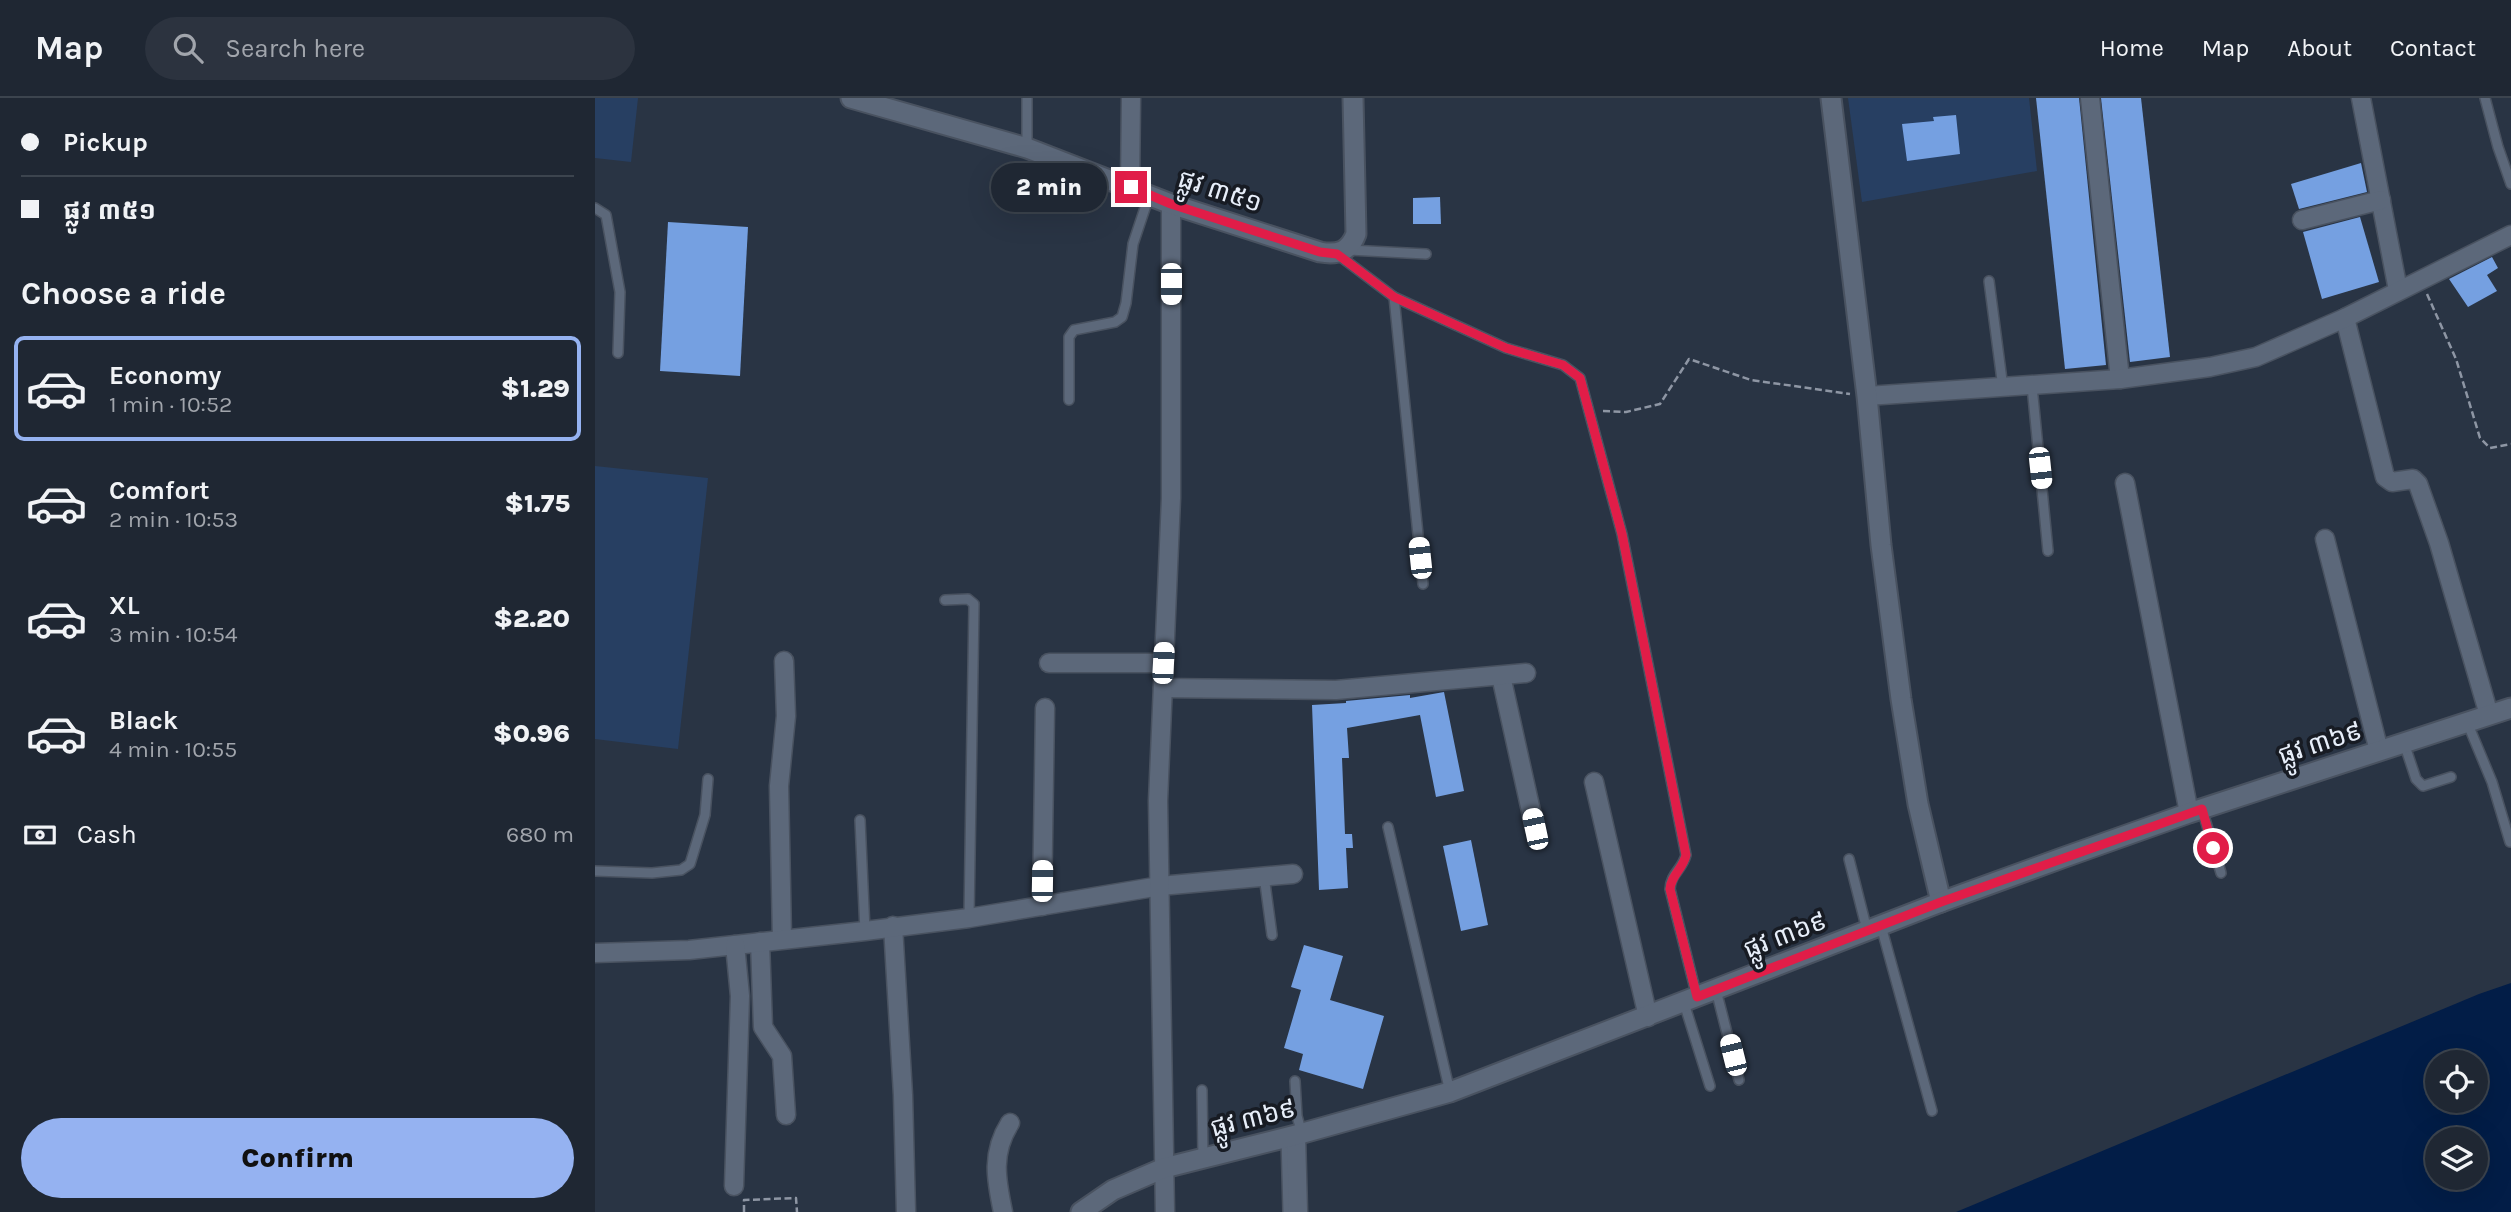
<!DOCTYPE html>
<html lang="en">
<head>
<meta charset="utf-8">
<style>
	:root { --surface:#1f2733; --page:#2c333f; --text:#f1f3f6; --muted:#a1a5ac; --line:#3c444e; --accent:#95b2f1 }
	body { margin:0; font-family:Karla,"Noto Sans Khmer",sans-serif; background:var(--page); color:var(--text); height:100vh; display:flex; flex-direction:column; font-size:26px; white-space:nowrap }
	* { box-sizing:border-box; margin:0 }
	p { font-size:23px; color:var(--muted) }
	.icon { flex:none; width:38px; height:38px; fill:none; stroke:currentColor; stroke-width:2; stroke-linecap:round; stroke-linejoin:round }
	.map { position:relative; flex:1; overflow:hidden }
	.sheet { display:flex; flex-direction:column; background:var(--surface); width:595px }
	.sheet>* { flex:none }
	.top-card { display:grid; align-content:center; height:154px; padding:0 21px; background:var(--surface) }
	.controls { position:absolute; left:1830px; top:952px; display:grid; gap:14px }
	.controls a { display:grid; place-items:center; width:63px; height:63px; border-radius:50%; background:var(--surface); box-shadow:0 7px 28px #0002,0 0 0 2px var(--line); font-size:35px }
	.end { position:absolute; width:32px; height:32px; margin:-16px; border:9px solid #e11d48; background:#fff; box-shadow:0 0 0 4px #fff }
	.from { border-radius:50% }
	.bubble { position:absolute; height:49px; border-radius:24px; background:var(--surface); box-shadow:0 7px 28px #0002,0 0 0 2px var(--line); font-size:23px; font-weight:800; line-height:49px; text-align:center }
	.car { position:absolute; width:21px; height:42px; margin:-21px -10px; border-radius:9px; box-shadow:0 0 5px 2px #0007; background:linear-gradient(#fff 24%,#345 0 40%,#fff 0 76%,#345 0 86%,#fff 0) }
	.top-card b { display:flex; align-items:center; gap:24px; height:66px; font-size:26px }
	.top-card b+b { border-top:2px solid var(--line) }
	.top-card i { width:18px; height:18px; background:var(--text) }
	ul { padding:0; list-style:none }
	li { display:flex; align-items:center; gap:21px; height:105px; margin:0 14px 10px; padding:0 7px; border:4px solid transparent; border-radius:10px }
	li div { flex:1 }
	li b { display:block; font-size:26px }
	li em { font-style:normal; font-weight:800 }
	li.selected { border-color:var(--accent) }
	li>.icon { width:63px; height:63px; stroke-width:1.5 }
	h2 { padding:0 21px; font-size:32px; line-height:84px }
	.pay { display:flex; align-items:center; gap:18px; height:77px; padding:0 21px; font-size:26px }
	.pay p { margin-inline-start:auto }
	.cta { display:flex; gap:14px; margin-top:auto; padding:14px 21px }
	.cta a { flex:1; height:80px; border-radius:42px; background:var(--accent); color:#111; font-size:28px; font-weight:800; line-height:80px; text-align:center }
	header { display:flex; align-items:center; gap:42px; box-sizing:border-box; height:98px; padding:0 35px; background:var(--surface); border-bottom:2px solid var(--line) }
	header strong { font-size:33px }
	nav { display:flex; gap:38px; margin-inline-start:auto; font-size:24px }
	.search { width:490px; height:63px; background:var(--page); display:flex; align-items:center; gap:18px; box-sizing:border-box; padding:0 24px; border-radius:38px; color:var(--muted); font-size:26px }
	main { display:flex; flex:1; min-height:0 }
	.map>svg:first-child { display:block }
	.green { fill:#273f62 }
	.water { fill:#021d47; fill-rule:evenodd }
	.building { fill:#75a0e1 }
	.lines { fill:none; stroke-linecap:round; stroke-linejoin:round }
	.service-casing { stroke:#495260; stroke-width:12 }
	.minor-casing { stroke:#495260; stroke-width:21 }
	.tertiary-casing { stroke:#495260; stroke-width:23 }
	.secondary-casing { stroke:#495260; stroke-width:23 }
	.path { stroke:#8e96a4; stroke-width:2.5; stroke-dasharray:7 3.5; stroke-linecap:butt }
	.service { stroke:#5c687a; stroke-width:9 }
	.minor { stroke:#5c687a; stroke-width:18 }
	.tertiary { stroke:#5c687a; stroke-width:19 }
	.secondary { stroke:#5c687a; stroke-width:19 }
	.route { stroke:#e11d48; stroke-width:9 }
	.labels { text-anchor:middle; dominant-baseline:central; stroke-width:7; stroke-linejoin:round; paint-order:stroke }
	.street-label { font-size:26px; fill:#e7eef9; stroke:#171b23 }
</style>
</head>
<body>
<header>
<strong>Map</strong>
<div class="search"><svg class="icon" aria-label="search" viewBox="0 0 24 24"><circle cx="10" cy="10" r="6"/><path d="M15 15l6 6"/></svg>Search here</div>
<nav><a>Home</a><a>Map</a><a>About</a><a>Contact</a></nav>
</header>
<main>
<section class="sheet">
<div class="top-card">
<b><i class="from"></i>Pickup</b>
<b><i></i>ផ្លូវ ៣៥១</b>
</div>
<h2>Choose a ride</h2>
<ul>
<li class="selected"><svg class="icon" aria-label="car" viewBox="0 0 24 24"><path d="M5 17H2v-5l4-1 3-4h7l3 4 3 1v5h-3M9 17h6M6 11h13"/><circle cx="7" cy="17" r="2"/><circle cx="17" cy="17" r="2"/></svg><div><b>Economy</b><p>1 min · 10:52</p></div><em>$1.29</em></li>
<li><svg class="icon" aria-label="car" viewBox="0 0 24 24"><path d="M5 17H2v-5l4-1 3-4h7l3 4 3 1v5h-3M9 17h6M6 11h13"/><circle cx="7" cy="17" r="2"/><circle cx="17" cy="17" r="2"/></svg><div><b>Comfort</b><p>2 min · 10:53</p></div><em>$1.75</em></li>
<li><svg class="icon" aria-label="car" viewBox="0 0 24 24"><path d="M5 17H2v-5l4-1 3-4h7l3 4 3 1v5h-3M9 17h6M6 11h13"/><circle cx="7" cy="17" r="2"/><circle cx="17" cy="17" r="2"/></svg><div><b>XL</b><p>3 min · 10:54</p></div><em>$2.20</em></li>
<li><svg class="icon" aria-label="car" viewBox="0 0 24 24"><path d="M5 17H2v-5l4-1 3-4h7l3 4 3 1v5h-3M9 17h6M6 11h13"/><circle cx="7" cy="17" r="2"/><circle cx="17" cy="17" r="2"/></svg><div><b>Black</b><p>4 min · 10:55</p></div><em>$0.96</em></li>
</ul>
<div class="pay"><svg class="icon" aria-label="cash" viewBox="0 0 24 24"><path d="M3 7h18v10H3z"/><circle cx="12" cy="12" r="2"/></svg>Cash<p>680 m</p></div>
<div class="cta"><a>Confirm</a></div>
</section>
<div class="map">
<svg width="1916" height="1114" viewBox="0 0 1916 1114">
	<rect width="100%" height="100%" fill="#293444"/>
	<g class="green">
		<path d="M0,0H43L36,64L0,60Z"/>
		<path d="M1253,0H1434L1442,73L1267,104Z"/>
		<path d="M0,368L113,380L83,651L0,641Z"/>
	</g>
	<path class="water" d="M1916,885V1114H1361L1884,896ZM1843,964H1881V1003H1843ZM1843,1041H1881V1080H1843Z"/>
	<g class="building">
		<path d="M1441,0H1484L1511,267L1470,271Z"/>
		<path d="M1506,0H1546L1575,259L1535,264Z"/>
		<path d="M1361,17L1365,56L1312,63L1307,26L1339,23L1338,19Z"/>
		<path d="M1766,65L1772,94L1704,111L1696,86Z"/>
		<path d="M845,99L846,126H818V100Z"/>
		<path d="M1765,119L1784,184L1727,201L1708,134Z"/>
		<path d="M73,124L153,129L145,278L65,273Z"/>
		<path d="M1897,159L1903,170L1892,177L1902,193L1873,209L1854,181Z"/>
		<path d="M849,594L869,693L841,699L825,617L752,630L754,660H747L750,736H757L758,750H751L753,790L724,792L717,607L751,605V603L815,597V600Z"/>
		<path d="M876,742L893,827L866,833L848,748Z"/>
		<path d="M709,847L748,858L735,902L789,918L768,991L704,972L708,956L689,950L706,892L696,889Z"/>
	</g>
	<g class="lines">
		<g class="service-casing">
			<g id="service">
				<path d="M432,0V50"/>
				<path d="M1890,0L1903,49L1916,86"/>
				<path d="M0,110L11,117L25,194L23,255"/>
				<path d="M754,152L831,156"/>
				<path d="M742,156L799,199L911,250L968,267L985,280L1027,436L1091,757C1087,772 1076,775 1075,791L1102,899"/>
				<path d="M1394,183L1408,290"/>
				<path d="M799,199L828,486"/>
				<path d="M1437,288L1453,453"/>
				<path d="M474,302V239L479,232L520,224L527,219L531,205L538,146L554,98"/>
				<path d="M350,502L373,501L379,506L374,820"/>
				<path d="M1872,624L1897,684L1915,744"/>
				<path d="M1809,645L1821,681L1828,688L1856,679"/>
				<path d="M1607,711L1626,775"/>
				<path d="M265,722L270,833"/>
				<path d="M793,729L855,994"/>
				<path d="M1254,761L1272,832"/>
				<path d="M0,773L57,775L86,772L95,766L110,717L113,681"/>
				<path d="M669,778L677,837"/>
				<path d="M1286,828L1337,1013"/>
				<path d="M1121,892L1144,982"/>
				<path d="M1089,905L1115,988"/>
				<path d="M700,983L702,1018L707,1036"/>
				<path d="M607,992L608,1060"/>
				<path d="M691,1040L693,1114"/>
			</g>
		</g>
		<g class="minor-casing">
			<g id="minor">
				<path d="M1495,0L1525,281"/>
				<path d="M1766,0L1803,192"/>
				<path d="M535,89L536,0"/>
				<path d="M1707,122L1786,102"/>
				<path d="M1750,220L1790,379L1797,384L1818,381L1823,386L1844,445L1894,617"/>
				<path d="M1272,298L1525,281L1615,269L1661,259L1750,220L1916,137"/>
				<path d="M1530,385L1594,715"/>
				<path d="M1730,441L1784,653"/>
				<path d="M454,565H568"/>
				<path d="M906,578L940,731"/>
				<path d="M568,590L741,592L931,575"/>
				<path d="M999,684L1053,919"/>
				<path d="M447,808L450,610"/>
				<path d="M298,828L308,997L311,1114"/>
				<path d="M187,841L184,688L191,618L189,563"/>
				<path d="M165,844L168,929L187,958L191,1017"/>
				<path d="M0,855L94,852L270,833L374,820L565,788L698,776"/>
				<path d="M701,1037L703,1114"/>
				<path d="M139,1088L145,898L140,847"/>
				<path d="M408,1114C401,1081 396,1055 415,1025"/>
				<path d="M570,1114L563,703L576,400V106"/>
			</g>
		</g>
		<g class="tertiary-casing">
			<g id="tertiary">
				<path d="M256,0L432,50L576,106L725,154C743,157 754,154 761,136L758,0"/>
				<path d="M1236,0L1272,298L1286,447L1306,601L1323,706L1346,804"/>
			</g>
		</g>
		<g class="secondary-casing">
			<path id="secondary" d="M486,1114L518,1092L569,1070L701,1037L855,994L1346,804L1467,760L1594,715L1916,610"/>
		</g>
		<g class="path">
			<path d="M1832,196L1861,261L1885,340L1895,350L1916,346"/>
			<path d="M1008,313L1031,314L1065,306L1094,261L1156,282L1255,296"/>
			<path d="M149,1114V1102L201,1100L202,1114"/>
		</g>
		<use href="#service" class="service"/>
		<use href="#minor" class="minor"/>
		<use href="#tertiary" class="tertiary"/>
		<use href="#secondary" class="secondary"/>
	</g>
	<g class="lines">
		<path class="route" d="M536,89L576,106L725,154L742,156L799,199L911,250L968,267L985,280L1027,436L1091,757C1088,771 1076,777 1075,791L1102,899L1346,804L1607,711L1618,750"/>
	</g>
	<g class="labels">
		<g class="street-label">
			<text transform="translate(625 93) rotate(18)">ផ្លូវ ៣៥១</text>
			<text transform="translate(1725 645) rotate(-18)">ផ្លូវ ៣៦៩</text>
			<text transform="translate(1190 837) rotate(-21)">ផ្លូវ ៣៦៩</text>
			<text transform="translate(658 1020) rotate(-14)">ផ្លូវ ៣៦៩</text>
		</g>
	</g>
</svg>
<div class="controls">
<a><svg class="icon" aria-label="locate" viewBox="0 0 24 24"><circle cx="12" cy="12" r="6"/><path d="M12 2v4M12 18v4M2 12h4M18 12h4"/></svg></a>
<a><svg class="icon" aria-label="layers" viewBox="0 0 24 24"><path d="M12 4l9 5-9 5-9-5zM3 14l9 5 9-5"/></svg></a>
</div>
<i class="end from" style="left:1618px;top:750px"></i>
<i class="end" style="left:536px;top:89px"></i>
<div class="bubble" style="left:396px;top:65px;width:116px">2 min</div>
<i class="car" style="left:576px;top:186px;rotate:180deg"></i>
<i class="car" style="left:1445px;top:370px;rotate:174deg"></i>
<i class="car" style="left:825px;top:460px;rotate:354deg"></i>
<i class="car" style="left:568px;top:565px;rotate:3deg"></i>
<i class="car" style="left:940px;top:731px;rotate:348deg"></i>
<i class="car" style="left:447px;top:783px;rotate:1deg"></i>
<i class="car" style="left:1138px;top:957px;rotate:346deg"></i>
</div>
</main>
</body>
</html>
